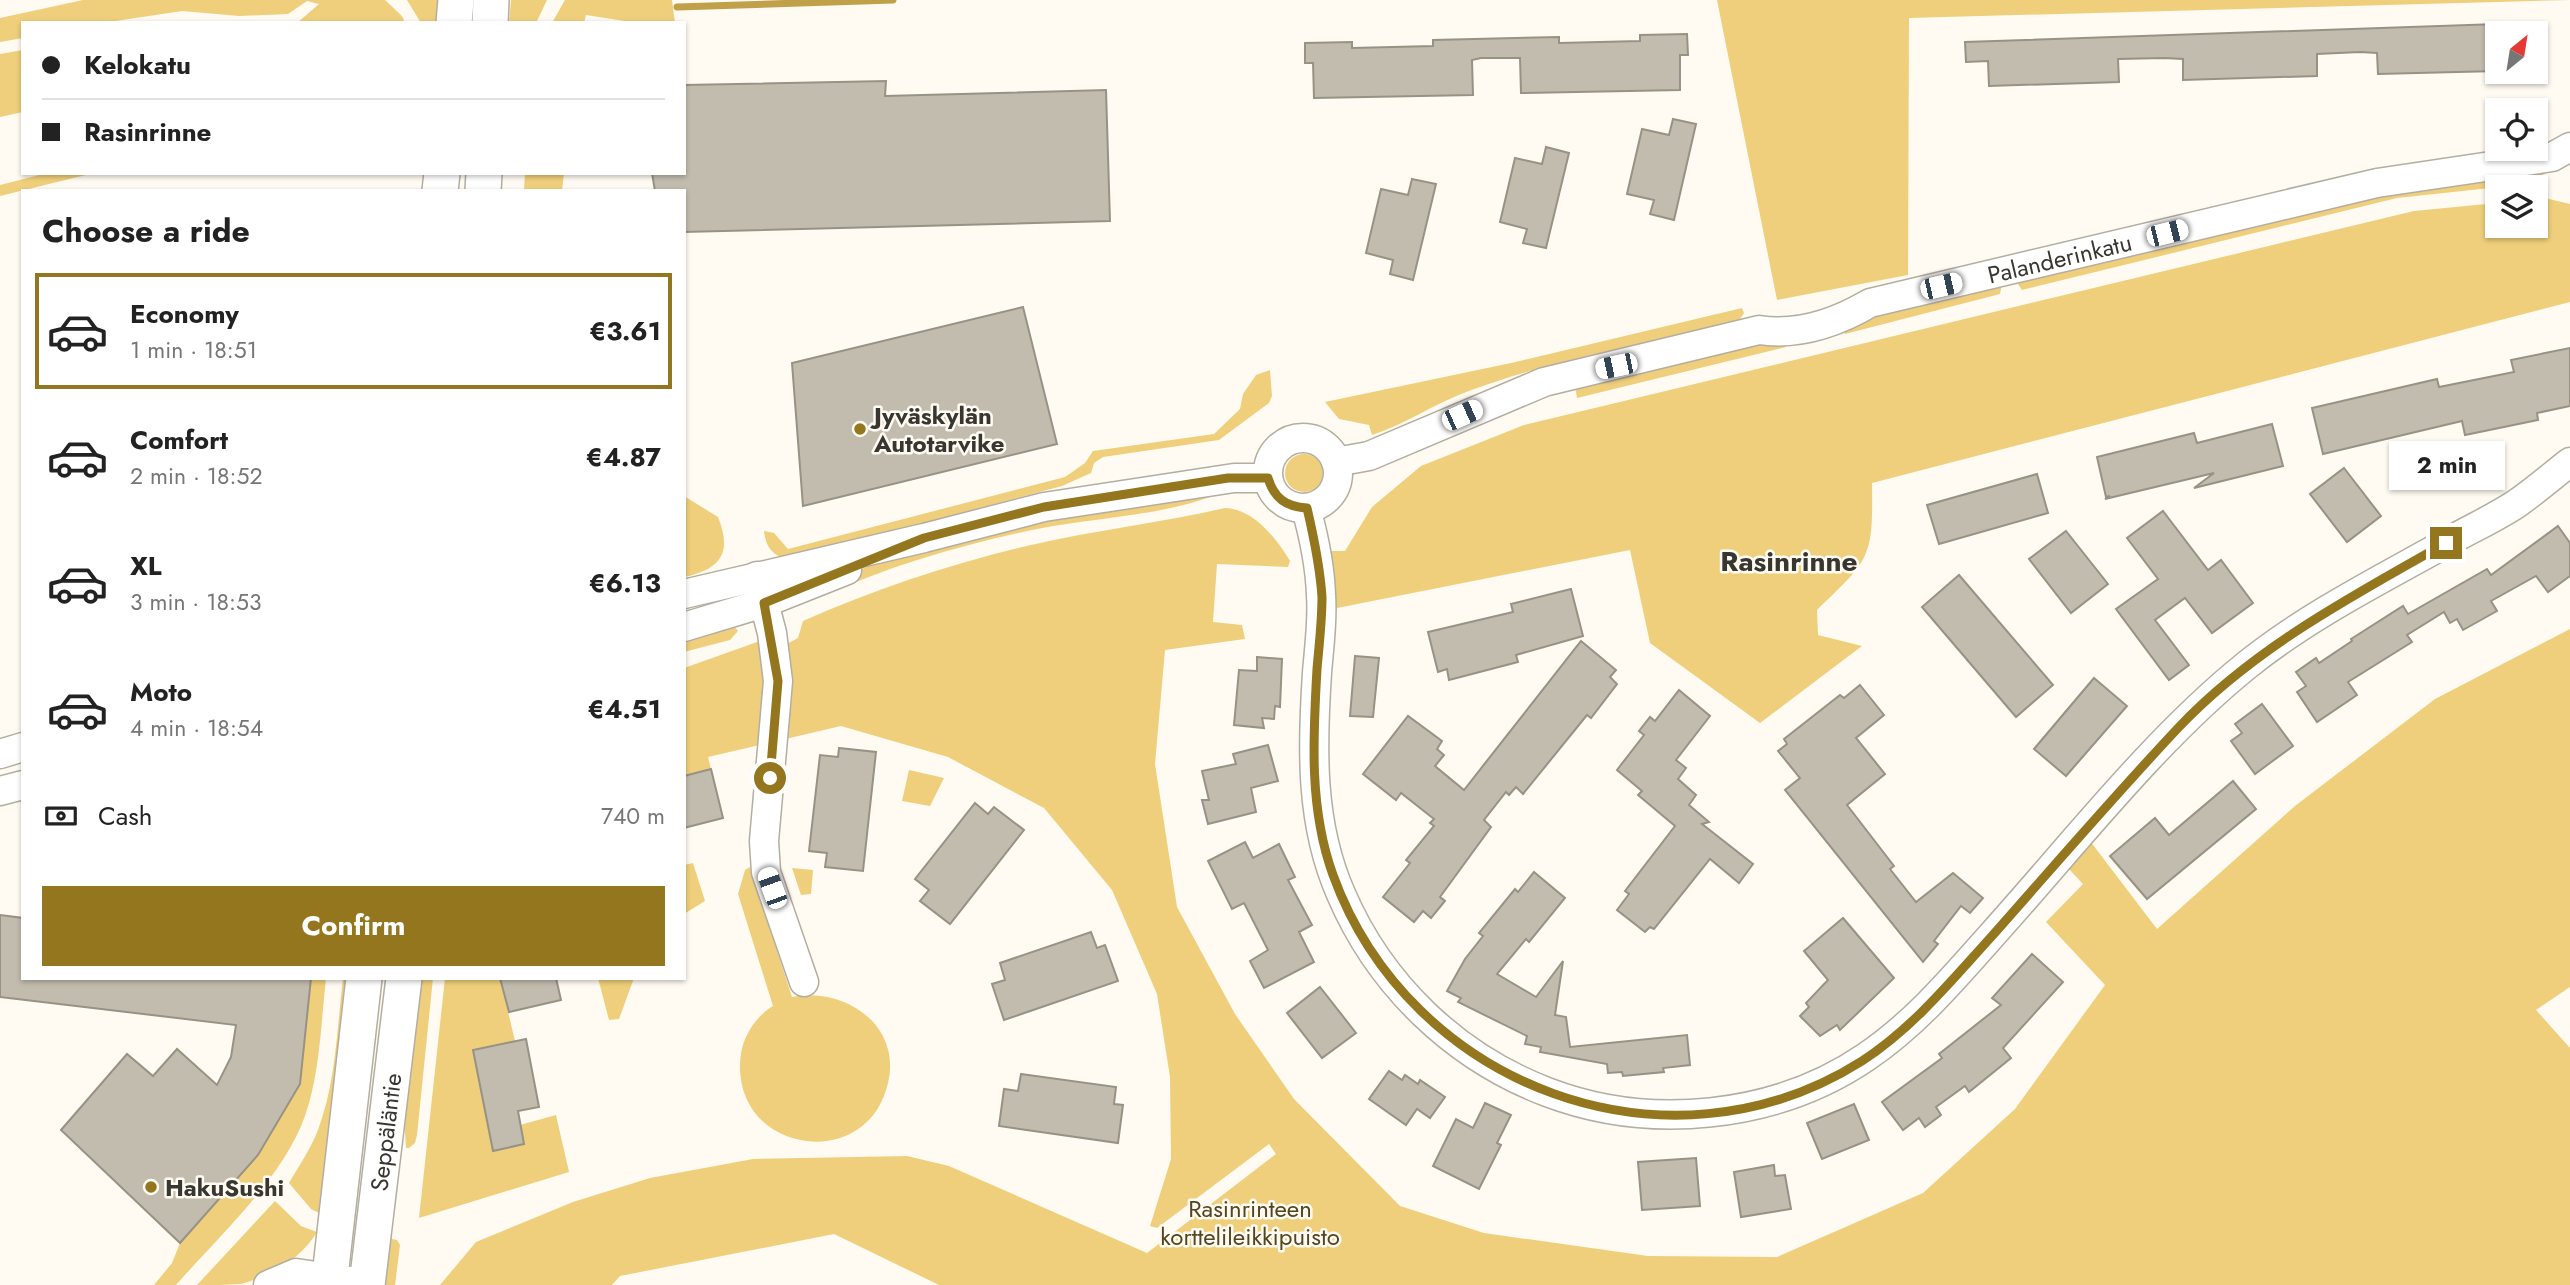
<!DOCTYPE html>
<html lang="en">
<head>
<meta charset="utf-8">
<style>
	:root { --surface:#fff; --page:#f2f2f2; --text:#222; --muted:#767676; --line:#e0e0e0; --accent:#93761d }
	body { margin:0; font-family:Jost,sans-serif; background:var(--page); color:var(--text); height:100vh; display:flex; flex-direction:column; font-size:26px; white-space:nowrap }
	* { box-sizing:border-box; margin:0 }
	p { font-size:23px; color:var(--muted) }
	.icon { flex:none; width:38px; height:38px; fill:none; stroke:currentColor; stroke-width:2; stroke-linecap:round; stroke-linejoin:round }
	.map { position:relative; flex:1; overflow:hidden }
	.details { position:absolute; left:21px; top:189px; width:665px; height:791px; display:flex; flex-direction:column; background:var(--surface); border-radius:0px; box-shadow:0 2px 5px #0004 }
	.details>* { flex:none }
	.guide { position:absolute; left:21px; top:21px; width:665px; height:154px; border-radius:0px; box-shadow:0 2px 5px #0004; display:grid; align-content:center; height:154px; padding:0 21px; background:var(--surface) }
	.needle { width:46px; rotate:30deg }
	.fabs { position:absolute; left:2485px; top:21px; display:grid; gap:14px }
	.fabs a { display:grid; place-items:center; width:63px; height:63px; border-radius:0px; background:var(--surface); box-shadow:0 2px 5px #0004; font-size:35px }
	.end { position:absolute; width:32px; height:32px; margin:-16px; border:9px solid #93761d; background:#fff; box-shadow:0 0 0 4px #fff }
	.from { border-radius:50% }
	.bubble { position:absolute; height:49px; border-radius:0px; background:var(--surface); box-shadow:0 2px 5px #0004; font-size:23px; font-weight:700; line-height:49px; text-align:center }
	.car { position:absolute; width:21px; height:42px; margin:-21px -10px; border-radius:9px; box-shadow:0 0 5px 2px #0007; background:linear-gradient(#fff 24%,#345 0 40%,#fff 0 76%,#345 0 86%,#fff 0) }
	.guide b { display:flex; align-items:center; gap:24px; height:66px; font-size:26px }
	.guide b+b { border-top:2px solid var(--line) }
	.guide i { width:18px; height:18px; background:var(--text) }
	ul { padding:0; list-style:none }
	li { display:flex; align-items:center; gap:21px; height:116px; margin:0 14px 10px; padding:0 7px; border:4px solid transparent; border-radius:0px }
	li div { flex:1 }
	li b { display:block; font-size:26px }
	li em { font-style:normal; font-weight:700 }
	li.active { border-color:var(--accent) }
	li>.icon { width:63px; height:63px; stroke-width:1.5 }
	h2 { padding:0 21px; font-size:32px; line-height:84px }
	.pay { display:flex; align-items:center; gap:18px; height:77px; padding:0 21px; font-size:26px }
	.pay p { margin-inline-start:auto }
	.button { display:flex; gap:14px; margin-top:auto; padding:14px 21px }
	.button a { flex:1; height:80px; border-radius:0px; background:var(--accent); color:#fff; font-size:28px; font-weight:700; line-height:80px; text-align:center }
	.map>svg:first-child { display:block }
	.green { fill:#efcf7b }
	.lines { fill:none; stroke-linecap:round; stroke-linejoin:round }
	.stream { stroke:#c0a048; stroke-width:7 }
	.building { fill:#c2bcae; stroke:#979284; stroke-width:2 }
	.minor-casing { stroke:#b4aea0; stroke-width:31 }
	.major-casing { stroke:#b4aea0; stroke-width:38 }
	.minor { stroke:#fff; stroke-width:28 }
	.major { stroke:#fff; stroke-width:35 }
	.route { stroke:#93761d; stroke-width:9 }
	.poi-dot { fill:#93761d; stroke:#fffbf2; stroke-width:2.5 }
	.labels { text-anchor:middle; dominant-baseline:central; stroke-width:5; stroke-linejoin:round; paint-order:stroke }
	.street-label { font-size:24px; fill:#383630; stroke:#fffbf2 }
	.poi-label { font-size:24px; font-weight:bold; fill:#383630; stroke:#fffbf2; text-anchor:start }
	.park-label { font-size:24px; fill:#534520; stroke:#fffbf2 }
	.quarter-label { font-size:28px; font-weight:bold; fill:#383630; stroke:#fffbf2 }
</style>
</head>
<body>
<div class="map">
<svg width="2570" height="1285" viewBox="0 0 2570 1285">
	<rect width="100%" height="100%" fill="#fffbf2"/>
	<g class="green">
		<path d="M83,0H385L402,16L405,23H297L319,4L307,1L288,14L239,16L182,11L102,23H23V38L0,42V18Z"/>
		<path d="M407,0H438L437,23H421Z"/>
		<path d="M511,0H547L536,23H509Z"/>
		<path d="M565,0H672L675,23H638L586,15L584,23H552Z"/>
		<path d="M1717,0H2570L1909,18L1908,275L1777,300Z"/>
		<path d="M23,50V112L0,117V54Z"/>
		<path d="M2546,171L2537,183L2397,198L2022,290L2016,281L2398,187Z"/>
		<path d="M47,173H94L0,196V185Z"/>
		<path d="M525,173H564L562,191H524Z"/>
		<path d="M2545,198L2570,204V302L1872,483C1873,558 1871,558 1817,610L1818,635L1862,646L1760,723L1650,643L1630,550L1332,609L1331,551H1345L1372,507L1421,466L1524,425L2414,211L2497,203V226H2536V199Z"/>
		<path d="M2002,284L2000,294L1845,334L1844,327L1862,318Z"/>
		<path d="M1742,308L1744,313L1738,322C1652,343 1551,360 1469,391C1435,403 1406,424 1372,435L1369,425L1339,419L1325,402L1511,363Z"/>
		<path d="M1764,341H1784L1786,347L1577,398L1575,386Z"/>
		<path d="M1270,370L1272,396L1269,403L1219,440L1103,457L1094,463L1091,473L1062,486L786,560C771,553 766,547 764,531L774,533L788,549L1065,477L1085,463L1093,451L1214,434L1240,409L1243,394L1256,375Z"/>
		<circle cx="1304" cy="473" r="19"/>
		<path d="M1221,493C1161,517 1094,517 1032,530C961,545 889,566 823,596L816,595L846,574L965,535L1038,517Z"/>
		<path d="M684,496L718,517C732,552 722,569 684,577Z"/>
		<path d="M1225,508C1254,509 1276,538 1290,561L1288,567L1217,564L1213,622L1242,625L1245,639L1165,650L1155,764L1177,907L1235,1014L1294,1099L1400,1206L1484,1233L1648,1256L1777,1257L1923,1193L2015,1109L2105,985L2046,922L2083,884L2068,868L2090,841L2157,929L2295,806L2435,699L2570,629V987L2536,1010L2570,1048V1285H939L834,1234L620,1276L612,1285H440L476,1242L573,1202L650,1178L753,1159L907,1156L949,1166L1147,1253L1276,1154L1269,1144L1157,1228L1150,1226L1171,1159L1170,1077L1157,994L1112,890L1044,808L948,757L841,726L708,757L711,769L684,776V668L760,641L764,656L798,638L803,621C876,589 953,563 1031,545C1095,530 1161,523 1225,508Z"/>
		<path d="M733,625L738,631L730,640L684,652V637Z"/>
		<path d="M909,770L944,778L930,806L902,801Z"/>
		<path d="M693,863L705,901L684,914V865Z"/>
		<path d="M750,867L792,997C844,986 902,1025 888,1083C867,1176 727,1153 741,1053C744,1035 757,1015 773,1006L738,894L745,870Z"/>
		<path d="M792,868L813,870L811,894L801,895Z"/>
		<path d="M310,978H326C321,1023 320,1073 305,1116C283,1178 219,1236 176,1285H154L172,1263L180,1243L258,1155L300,1084Z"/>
		<path d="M343,978H347L321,1214L311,1209L289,1183C299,1166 311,1148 318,1130C336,1082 337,1028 343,978Z"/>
		<path d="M422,978H433L417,1135L415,1143L409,1148H406L403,1101Z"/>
		<path d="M445,978H500L515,1041L473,1050L493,1150L524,1144L520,1125L556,1115L569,1172L419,1218Z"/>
		<path d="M598,978H634L619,1019L609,1020Z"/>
		<path d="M275,1201L301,1226L317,1232C301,1259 271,1276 241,1284C228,1285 211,1285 197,1285Z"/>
		<path d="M387,1238L397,1240L400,1245L395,1285H377Z"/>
	</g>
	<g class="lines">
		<path class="stream" d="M677,7L893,0"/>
	</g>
	<g class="building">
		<path d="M2497,24V71L2378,74L2377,53L2360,52L2317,54V76L2183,80V59L2164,58L2118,59L2119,82L1989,86L1988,61L1966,62L1965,42Z"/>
		<path d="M1687,34L1688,55H1680V90L1521,93L1520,58H1481L1472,60L1473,95L1314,98L1313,63H1305V43L1352,42V48L1433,46V40L1559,37V43L1640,41V35Z"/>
		<path d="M886,81L885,96L1106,90L1110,221L684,232V191H655L652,173H684V85Z"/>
		<path d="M1673,119L1696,124L1674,220L1650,214L1654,200L1627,194L1642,129L1669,135Z"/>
		<path d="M1546,147L1569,153L1546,248L1523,243L1527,229L1500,222L1515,158L1542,164Z"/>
		<path d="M1412,179L1436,184L1413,280L1390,274L1393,260L1366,253L1381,189L1408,195Z"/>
		<path d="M1023,307L1057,444L803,506L792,363Z"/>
		<path d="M2570,348V406L2537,413L2538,420L2465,435L2462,421L2323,454L2312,408L2437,379L2439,387L2514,372L2511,360Z"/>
		<path d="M2272,424L2283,466L2194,488L2214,473L2105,499L2110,496L2106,497L2097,457L2194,433L2197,443Z"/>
		<path d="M2344,468L2381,516L2347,542L2310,494Z"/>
		<path d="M2037,474L2048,513L1939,544L1927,505Z"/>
		<path d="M2163,511L2208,570L2221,560L2253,603L2212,633L2185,598L2155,620L2189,665L2169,680L2116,609L2158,579L2127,538Z"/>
		<path d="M2558,526L2570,543V576L2548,592L2536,576L2491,601L2497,611L2463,630L2457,619L2450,623L2444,612L2407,635L2412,642L2348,682L2357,695L2317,722L2297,692L2306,686L2296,672L2316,658L2319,663L2352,641L2351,639L2403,606L2408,614L2487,569L2491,575Z"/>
		<path d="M2066,531L2108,584L2071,613L2029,559Z"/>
		<path d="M1959,575L2053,685L2016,717L1922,607Z"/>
		<path d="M1571,589L1583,636L1516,655L1518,662L1449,680L1447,669L1438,672L1428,632L1513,612L1511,604Z"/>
		<path d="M1581,641L1616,670L1610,677L1617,684L1591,718L1587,715L1523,794L1516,787L1509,795L1506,792L1484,820L1491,827L1440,897L1445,901L1431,918L1423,911L1414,922L1383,897L1410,863L1406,860L1434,826L1430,823L1434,819L1401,793L1396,800L1363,774L1408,716L1442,741L1437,749L1444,755L1435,766L1464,790Z"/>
		<path d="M1355,656L1379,658L1373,717L1350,716Z"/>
		<path d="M1257,657L1282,659L1280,707L1275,706L1274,719L1262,718L1264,728L1234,725L1239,670L1257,671Z"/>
		<path d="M2094,678L2127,706L2066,776L2034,749Z"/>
		<path d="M1860,685L1884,715L1856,738L1885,774L1847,805L1894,866L1890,869L1916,902L1953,873L1983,898L1970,913L1961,906L1934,941L1938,944L1923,962L1785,790L1800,778L1778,751L1787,744L1784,739L1840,695L1844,698Z"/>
		<path d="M1679,690L1710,716L1676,760L1686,768L1678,779L1696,795L1689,805L1709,822L1702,824L1753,864L1739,883L1710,859L1654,929L1650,927L1645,932L1617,910L1629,894L1625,891L1675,826L1638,795L1642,791L1617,770L1644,735L1639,731L1650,717L1655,721Z"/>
		<path d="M2262,704L2293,746L2255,774L2231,741L2242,733L2235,724Z"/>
		<path d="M1268,745L1278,781L1251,788L1256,812L1208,824L1202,800H1209L1202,771L1236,764L1233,754Z"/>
		<path d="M839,748L876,752L863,871L825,867L827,853L809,851L820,755L838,757Z"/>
		<path d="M711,769L723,818L684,828V776Z"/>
		<path d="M2233,781L2256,809L2147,899L2110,856L2155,818L2169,835Z"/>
		<path d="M975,803L988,814L994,807L1024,830L950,924L920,901L929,890L915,879Z"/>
		<path d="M1245,842L1253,858L1279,844L1295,877L1288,880L1312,925L1299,932L1314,962L1264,988L1250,961L1268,950L1244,903L1232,909L1208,861Z"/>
		<path d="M1534,872L1565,898L1529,942L1526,939L1497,974L1536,997L1563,961L1555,1015L1566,1017L1570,1047L1687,1035L1690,1065L1663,1068L1664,1072L1623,1076L1622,1072L1608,1073L1607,1064L1540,1052L1541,1047L1525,1044L1527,1036L1458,1002L1461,998L1447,991L1465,959L1483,936L1479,933L1515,889L1518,892Z"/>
		<path d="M0,915L23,918V978H311L300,1084L258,1155L180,1243L61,1130L127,1054L153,1076L177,1049L217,1085L231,1057L236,1025L0,997Z"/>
		<path d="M1843,918L1894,978L1840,1030L1837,1025L1820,1036L1800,1016L1809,1007L1806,1003L1828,980L1804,951Z"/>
		<path d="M1091,932L1097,948L1105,945L1118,981L1004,1020L992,984L1005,980L1000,963Z"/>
		<path d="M2032,954L2063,982L2003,1048L2011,1058L1969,1092L1965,1086L1936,1107L1941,1115L1925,1127L1919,1118L1903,1130L1882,1102L1942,1058L1939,1054L2001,1005L1992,998Z"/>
		<path d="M500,978H556L561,1000L509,1012Z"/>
		<path d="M1320,987L1356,1033L1322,1058L1287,1013Z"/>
		<path d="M526,1039L539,1107L518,1111L524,1144L493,1151L473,1050Z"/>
		<path d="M1389,1071L1402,1080L1405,1075L1418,1084L1420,1080L1445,1097L1430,1118L1417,1109L1406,1125L1369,1099Z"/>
		<path d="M1021,1074L1116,1087L1114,1104L1123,1105L1118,1143L999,1126L1004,1089L1018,1091Z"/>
		<path d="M1485,1103L1511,1115L1497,1143L1501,1145L1479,1189L1433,1166L1456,1119L1473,1128Z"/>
		<path d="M1854,1104L1869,1140L1822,1159L1807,1123Z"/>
		<path d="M1696,1158L1700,1206L1642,1210L1638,1162Z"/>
		<path d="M1774,1165L1775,1176L1785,1175L1791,1209L1741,1217L1734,1172Z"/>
	</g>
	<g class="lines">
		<g class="minor-casing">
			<g id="minor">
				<circle cx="1303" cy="473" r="35"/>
				<path id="s1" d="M1336,462L1369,456L1544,382L1759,330C1799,336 1836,323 1870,303L2377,183L2552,157L2570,147"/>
				<path d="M1306,508C1314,537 1320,565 1321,595C1323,621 1319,647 1317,673C1312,748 1310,824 1341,894C1380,985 1455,1057 1547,1092C1649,1131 1775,1119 1866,1057C1915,1024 1953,979 1992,935C2073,845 2154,740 2247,665C2308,616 2380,580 2448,542C2470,529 2495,518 2516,504C2535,491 2552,476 2570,462"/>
				<path d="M757,576L772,633L778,681L764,841L766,872L804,982"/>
				<path d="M684,594L924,538L1044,507L1234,478H1268"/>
				<path d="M684,627L764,603L847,570"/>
				<path d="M0,754L23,747"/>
				<path d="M0,791L23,785"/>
				<path d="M268,1285L296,1273L351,1281"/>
			</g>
		</g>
		<g class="major-casing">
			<g id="major">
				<path d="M454,23L456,0"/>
				<path d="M490,23L491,0"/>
				<path d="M440,191L442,173"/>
				<path d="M483,191L484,173"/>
				<path d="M329,1285L364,978"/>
				<path id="s2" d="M367,1285L404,978"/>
			</g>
		</g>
		<use href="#minor" class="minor"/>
		<use href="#major" class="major"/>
	</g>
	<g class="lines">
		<path class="route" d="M770,778L778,681L764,603L924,538L1044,507L1228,478H1268C1274,498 1286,507 1307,508C1314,538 1320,567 1322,597C1322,621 1319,646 1317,669C1313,738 1309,809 1333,875C1410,1087 1668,1184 1862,1061C1913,1028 1952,980 1992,936C2054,866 2115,795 2179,727C2254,648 2352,596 2446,543"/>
	</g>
	<g class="poi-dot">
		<circle cx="860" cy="429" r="7"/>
		<circle cx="151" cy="1187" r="7"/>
	</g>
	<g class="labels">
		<g class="street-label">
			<text stroke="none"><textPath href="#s1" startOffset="756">Palanderinkatu</textPath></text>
			<text stroke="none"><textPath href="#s2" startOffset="154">Seppäläntie</textPath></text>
		</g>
		<g class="poi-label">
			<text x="874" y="415">Jyväskylän<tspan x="874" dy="28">Autotarvike</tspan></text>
			<text x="165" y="1187">HakuSushi</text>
		</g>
		<g class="park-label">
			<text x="1250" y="1208">Rasinrinteen<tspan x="1250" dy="28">korttelileikkipuisto</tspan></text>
		</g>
		<g class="quarter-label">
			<text x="1789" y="561">Rasinrinne</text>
		</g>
	</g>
</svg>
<div class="fabs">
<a><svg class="needle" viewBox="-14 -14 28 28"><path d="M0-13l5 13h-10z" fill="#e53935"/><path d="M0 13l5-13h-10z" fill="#767676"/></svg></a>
<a><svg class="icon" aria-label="locate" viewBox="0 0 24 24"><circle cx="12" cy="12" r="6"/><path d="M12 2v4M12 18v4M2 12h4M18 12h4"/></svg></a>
<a><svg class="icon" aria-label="layers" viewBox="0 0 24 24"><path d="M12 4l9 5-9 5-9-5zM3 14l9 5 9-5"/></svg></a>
</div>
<i class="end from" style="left:770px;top:778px"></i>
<i class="end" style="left:2446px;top:543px"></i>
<div class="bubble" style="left:2389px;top:441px;width:116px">2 min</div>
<i class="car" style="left:2167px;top:233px;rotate:76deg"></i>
<i class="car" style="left:1941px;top:286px;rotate:77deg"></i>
<i class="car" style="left:1616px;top:366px;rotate:258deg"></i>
<i class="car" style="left:1462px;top:415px;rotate:66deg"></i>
<i class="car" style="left:772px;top:888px;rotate:340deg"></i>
<div class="guide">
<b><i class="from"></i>Kelokatu</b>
<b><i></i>Rasinrinne</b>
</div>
<section class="details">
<h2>Choose a ride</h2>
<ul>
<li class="active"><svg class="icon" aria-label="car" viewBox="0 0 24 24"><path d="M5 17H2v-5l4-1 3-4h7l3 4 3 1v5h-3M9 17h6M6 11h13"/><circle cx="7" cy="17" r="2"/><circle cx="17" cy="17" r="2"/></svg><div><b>Economy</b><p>1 min · 18:51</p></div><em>€3.61</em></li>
<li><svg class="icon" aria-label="car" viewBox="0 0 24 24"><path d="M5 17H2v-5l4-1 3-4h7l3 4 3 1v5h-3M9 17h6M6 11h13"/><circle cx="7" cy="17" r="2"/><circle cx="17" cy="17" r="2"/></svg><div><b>Comfort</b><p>2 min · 18:52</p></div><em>€4.87</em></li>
<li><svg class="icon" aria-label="car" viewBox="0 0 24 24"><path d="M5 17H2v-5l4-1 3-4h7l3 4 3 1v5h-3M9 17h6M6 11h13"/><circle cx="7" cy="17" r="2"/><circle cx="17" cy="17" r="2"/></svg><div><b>XL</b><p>3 min · 18:53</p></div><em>€6.13</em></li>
<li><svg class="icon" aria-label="car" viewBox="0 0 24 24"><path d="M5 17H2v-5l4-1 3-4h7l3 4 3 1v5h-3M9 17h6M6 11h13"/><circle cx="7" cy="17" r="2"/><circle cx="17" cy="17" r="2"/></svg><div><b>Moto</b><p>4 min · 18:54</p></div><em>€4.51</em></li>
</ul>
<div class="pay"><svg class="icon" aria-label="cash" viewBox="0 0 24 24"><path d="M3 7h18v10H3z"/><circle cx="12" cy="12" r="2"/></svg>Cash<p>740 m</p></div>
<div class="button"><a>Confirm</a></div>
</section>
</div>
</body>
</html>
